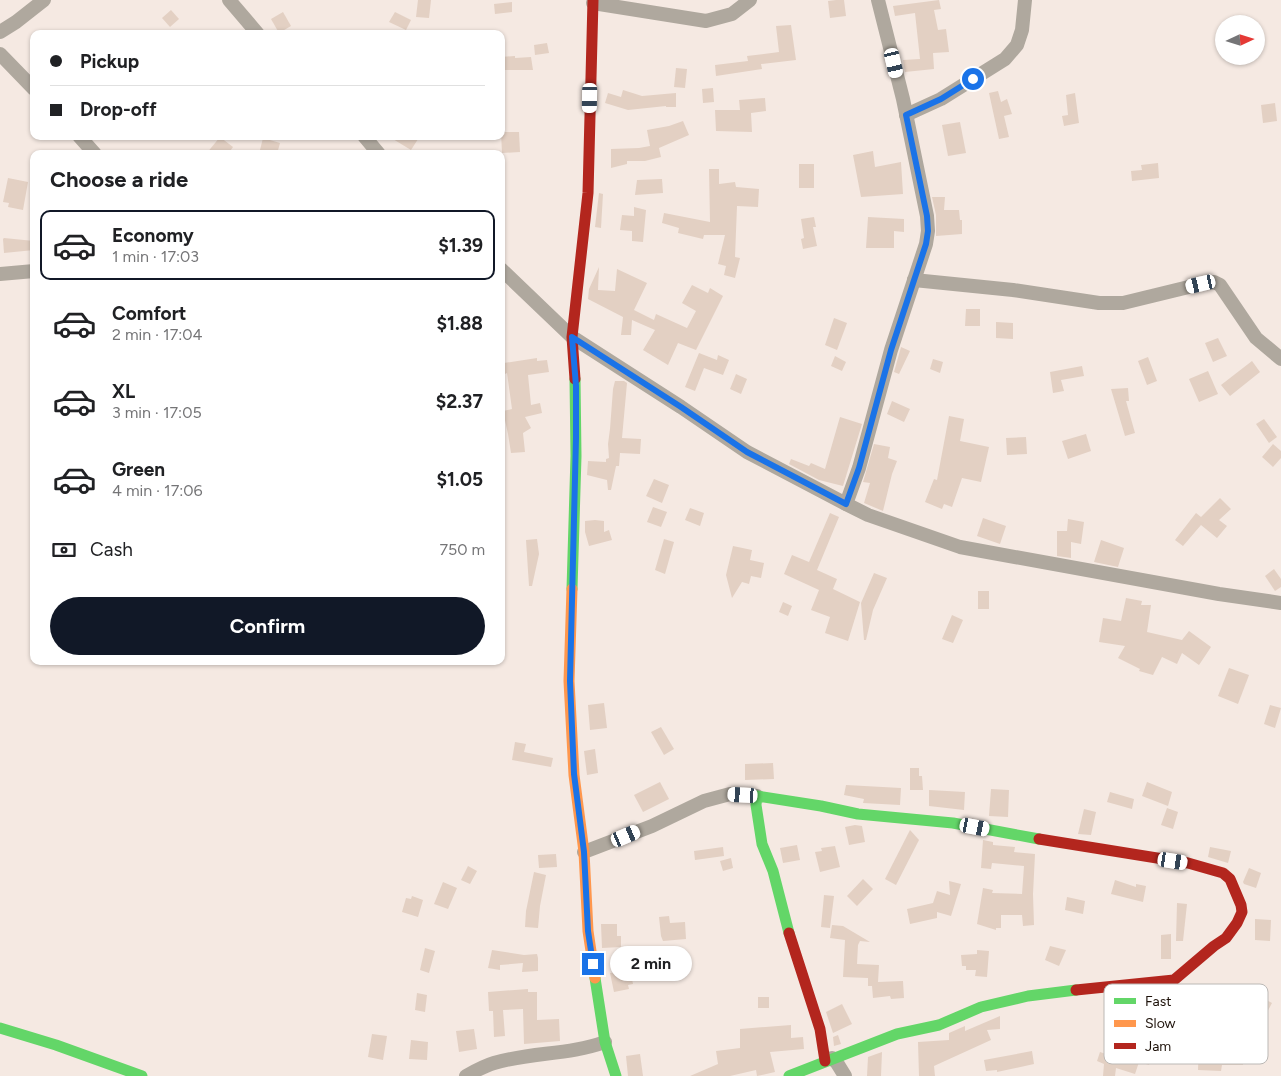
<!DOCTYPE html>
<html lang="en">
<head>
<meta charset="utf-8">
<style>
	:root { --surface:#fff; --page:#f6f6f6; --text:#202124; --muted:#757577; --line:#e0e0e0; --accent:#111827 }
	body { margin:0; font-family:Figtree,sans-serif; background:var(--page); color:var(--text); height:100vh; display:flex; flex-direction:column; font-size:19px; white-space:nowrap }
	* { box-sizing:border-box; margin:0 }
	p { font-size:16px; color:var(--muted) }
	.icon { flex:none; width:28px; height:28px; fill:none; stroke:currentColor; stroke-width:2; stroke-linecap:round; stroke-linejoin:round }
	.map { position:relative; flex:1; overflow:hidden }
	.panel { position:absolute; left:30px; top:150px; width:475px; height:515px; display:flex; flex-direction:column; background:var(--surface); border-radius:10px; box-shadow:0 1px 4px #0004 }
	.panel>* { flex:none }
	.top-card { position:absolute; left:30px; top:30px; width:475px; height:110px; border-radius:10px; box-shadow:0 1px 4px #0004; display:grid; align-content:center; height:110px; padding:0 20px; background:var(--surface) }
	.needle { width:32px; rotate:86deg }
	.buttons { position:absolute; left:1215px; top:15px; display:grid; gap:10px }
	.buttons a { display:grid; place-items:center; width:50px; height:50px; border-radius:50%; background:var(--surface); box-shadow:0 1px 4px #0004; font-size:25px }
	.end { position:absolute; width:22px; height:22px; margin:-11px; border:6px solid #1a73e8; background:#fff; box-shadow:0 0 0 2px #fff }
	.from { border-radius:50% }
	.bubble { position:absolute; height:35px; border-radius:18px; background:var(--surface); box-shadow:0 1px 4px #0004; font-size:16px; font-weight:700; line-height:35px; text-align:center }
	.car { position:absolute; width:15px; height:30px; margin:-15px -8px; border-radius:6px; box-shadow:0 0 4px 1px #0007; background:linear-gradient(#fff 24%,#345 0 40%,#fff 0 76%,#345 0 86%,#fff 0) }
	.top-card b { display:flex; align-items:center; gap:18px; height:48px; font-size:19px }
	.top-card b+b { border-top:1px solid var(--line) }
	.top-card i { width:12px; height:12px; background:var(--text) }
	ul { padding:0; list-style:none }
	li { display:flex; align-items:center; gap:15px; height:70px; margin:0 10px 8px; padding:0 10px; border:2px solid transparent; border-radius:10px }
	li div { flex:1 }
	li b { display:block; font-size:19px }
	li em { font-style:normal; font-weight:700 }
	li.on { border-color:var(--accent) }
	li>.icon { width:45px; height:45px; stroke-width:1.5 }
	h2 { padding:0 20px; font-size:22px; line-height:60px }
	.pay { display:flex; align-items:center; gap:12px; height:55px; padding:0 20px; font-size:19px }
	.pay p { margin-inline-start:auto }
	.cta { display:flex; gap:10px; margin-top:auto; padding:10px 20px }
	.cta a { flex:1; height:58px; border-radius:30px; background:var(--accent); color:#fff; font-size:20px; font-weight:700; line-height:58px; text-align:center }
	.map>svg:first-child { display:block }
	.building { fill:#e3d0c3 }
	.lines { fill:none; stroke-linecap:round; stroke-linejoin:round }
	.street { stroke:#afa89e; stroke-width:14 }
	.fast { stroke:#63d668; stroke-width:11 }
	.slow { stroke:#ff974d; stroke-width:11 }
	.jam { stroke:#b3261e; stroke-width:11 }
	.route { stroke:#1a73e8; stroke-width:6 }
	.key { fill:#fff; stroke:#bbb8b5; stroke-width:1 }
	.key-label { font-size:14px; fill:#1d1109 }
</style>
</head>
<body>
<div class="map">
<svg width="1281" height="1076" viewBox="0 0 1281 1076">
	<rect width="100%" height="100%" fill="#f5e9e2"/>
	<g class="building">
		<path d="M418,0H431L429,18L416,17Z"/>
		<path d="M836,0H844L846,16L830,18L828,1Z"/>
		<path d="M939,0L941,9L934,10L938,30L946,29L949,52L933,53L934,69L905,72L903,60L920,59L915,13L895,16L893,6Z"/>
		<path d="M512,2V12L495,14L494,4Z"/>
		<path d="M171,10L179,19L170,27L162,18Z"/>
		<path d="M283,12L291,26L279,33L271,19Z"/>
		<path d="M395,12L411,20L406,30L389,22Z"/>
		<path d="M791,25L796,60L761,64L762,69L716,76L715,65L748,61L747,56L779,52L776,26Z"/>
		<path d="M547,43L549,53L535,55L534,45Z"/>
		<path d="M515,56V58L531,57L533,70H501V57Z"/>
		<path d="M676,68L687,69L685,88L674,87Z"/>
		<path d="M713,88L714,102L703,103L702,89Z"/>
		<path d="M623,90L642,96L676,93V107H666V106L628,110L605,103L608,93L621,97Z"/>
		<path d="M998,91L1001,102L1007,99L1012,114L1004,116L1009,137L999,139L989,93Z"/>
		<path d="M1075,93L1079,123L1064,126L1062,116L1068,115L1066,95Z"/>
		<path d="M765,98L766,111L751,113L752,132L716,131L715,110H740L739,100Z"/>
		<path d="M1275,103L1277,121L1263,123L1261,105Z"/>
		<path d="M683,121L689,135L659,148L661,157L645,161H627V164L611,168V149L639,148L650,146L647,130L669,126Z"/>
		<path d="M960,122L966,153L948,156L942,125Z"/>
		<path d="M501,132H519L520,152L502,153Z"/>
		<path d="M388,136H420L411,150Z"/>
		<path d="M220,137L233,147L228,154H206Z"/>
		<path d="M263,138L280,143L277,154H259Z"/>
		<path d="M873,151L875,167L901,162L903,194L861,197L853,155Z"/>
		<path d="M1158,163L1159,178L1132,181L1131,171L1142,170L1141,165Z"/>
		<rect x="799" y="164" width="15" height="24"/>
		<path d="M709,169H719V184L735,182L736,187L759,189L758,207L737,206L735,257L740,258L735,278L724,275L726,266L718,264L725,235H704L703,239L678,233L679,228L662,223L664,213L710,222Z"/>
		<path d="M8,178L28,182L23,210L8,207L9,203L3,202Z"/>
		<path d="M662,179L663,193L635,195L637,180Z"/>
		<path d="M599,193L603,194L601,228L595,227Z"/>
		<path d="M932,197H945L944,210H959L960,220H962V234L936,236V215Z"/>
		<path d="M634,207L646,210L643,242L632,241V231L620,230L622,215L634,216Z"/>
		<path d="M814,217L816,227H813L817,246L803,249L801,239L804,238L801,219Z"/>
		<path d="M868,217L904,219V232L894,231V248H866Z"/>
		<path d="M4,238L34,241V250L4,253L3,239Z"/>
		<path d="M599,267L598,290L615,291L617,269L647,283L634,310L654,320L656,314L687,328L696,311L682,303L692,285L708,293L710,288L723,296L696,350L678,343L668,365L643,350L655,330L632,320L631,335H621L623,317L588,299L589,289Z"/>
		<path d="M966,309H980V326H965Z"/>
		<path d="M834,318L847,323L837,350L825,345Z"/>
		<path d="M996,322L1013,323V339L996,338Z"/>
		<path d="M1218,338L1227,356L1213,362L1205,343Z"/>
		<path d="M901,347L910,351L899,374L894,372Z"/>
		<path d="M699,353L717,360L718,355L729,360L723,375L704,368L695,391L685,387Z"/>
		<path d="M835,356L846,362L842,371L831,366Z"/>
		<path d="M1148,357L1157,381L1147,385L1138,361Z"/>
		<path d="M537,358V361L547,360L549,372L528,375L531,405L540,403L542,413L525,417L531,428L523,433L525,452L511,453L508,434L503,411L512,409L507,373L505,374L504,363Z"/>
		<path d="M933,359L943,362L940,373L930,369Z"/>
		<path d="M1252,361L1260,372L1230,396L1221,385Z"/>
		<path d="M1082,366L1084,376L1061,380L1064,391L1053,393L1050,372Z"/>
		<path d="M1208,371L1218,394L1199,402L1189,379Z"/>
		<path d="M736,374L747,379L741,394L730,389Z"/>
		<path d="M615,381H624L627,383L622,438L641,439L640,454L620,453L619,466H616L611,490H608L607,480L587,475L588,461L606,462V459L609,458L608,444L610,429L613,389Z"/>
		<path d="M1128,388L1129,401H1126L1135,433L1125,436L1111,389Z"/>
		<path d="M892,401L910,409L904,422L887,414Z"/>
		<path d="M949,416L964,419L960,441L989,447L981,482L962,478L952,507L944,504L942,509L925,502L934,479L937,480Z"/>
		<path d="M840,417L862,424L843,486L819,480L789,464L791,459L809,466L811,463L825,469Z"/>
		<path d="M1264,419L1277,437L1269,443L1256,424Z"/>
		<path d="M1086,434L1091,451L1068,459L1062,441Z"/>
		<path d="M1026,437L1027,454L1007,455L1006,438Z"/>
		<path d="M874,444L890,447L888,458L897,461L892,474L883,511L864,503L870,483L863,482Z"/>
		<path d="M1273,444L1281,451V458L1273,467L1262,457Z"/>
		<path d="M654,479L669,485L662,503L646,496Z"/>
		<path d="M1220,498L1231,509L1219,520L1227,526L1217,538L1201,525L1183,546L1175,540L1196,513L1201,517Z"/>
		<path d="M653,507L667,512L661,527L647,522Z"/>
		<path d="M690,508L704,513L700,526L685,520Z"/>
		<path d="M830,513L839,517L817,570L837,579L833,589L860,602L848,641L825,633L830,617L811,610L819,590L784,574L792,555L809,562Z"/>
		<path d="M983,518L1006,526L1000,544L977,536Z"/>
		<path d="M1068,519L1084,522L1081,544L1071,542V558L1057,556V531H1067Z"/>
		<path d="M595,520L604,521V532L609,530L612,540L589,546L585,532V521Z"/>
		<path d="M537,539L539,554L532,586H529L526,540Z"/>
		<path d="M664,539L674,542L665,574L655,570Z"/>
		<path d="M1101,540L1124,548L1118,567L1094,562Z"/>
		<path d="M733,546L752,550L750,560L764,563L761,578L751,576L749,584L742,582L732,598L726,575Z"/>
		<path d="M1274,569L1281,579V587L1275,591L1265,576Z"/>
		<path d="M874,573L887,578L873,610L866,640H864L861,603Z"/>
		<rect x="978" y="591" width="11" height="18"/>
		<path d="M1126,598L1142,601L1141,605H1151L1147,632L1182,640L1189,631L1211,647L1199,665L1182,653L1177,664L1162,657L1153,675L1139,671L1140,669L1118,658L1125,646L1099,642L1103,618L1121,621Z"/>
		<path d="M783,602L792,606L788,616L779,612Z"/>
		<path d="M952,615L963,620L953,643L942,639Z"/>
		<path d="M1229,668L1249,675L1238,704L1218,696Z"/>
		<path d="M604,703L607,728L590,730L588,705Z"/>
		<path d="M1270,705L1281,708L1275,728L1264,724Z"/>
		<path d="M661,727L674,749L664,755L651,732Z"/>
		<path d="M515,742L526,744L524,752L553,758L551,767L512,760Z"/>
		<path d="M595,749L598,773L587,775L584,751Z"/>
		<path d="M773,763L774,779L745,780V764Z"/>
		<path d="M910,768H919V776H922L923,790H910Z"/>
		<path d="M660,782L669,799L643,812L634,795Z"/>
		<path d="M1147,782L1172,792L1168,806L1142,796Z"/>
		<path d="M846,785L901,788L900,805L863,803L864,799L844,795Z"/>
		<path d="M991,789L1009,790L1008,817L989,816Z"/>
		<path d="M929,790L965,792L964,810L929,806Z"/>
		<path d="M1110,792L1134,799L1132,809L1107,802Z"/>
		<path d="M1167,808L1178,812L1173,829L1161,825Z"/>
		<path d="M1084,809L1096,812L1091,835L1078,834Z"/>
		<path d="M855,825L862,826L865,842L849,845L845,827Z"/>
		<path d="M910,830L919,840L896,885L885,879Z"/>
		<path d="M983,840L993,842V845L1015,847L1014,852L1035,854L1033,894L1034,925L1023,926L1022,915H1001V928H996V930L977,924L983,888L993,890L992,893L1022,894L1024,866L992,863L991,869L981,868Z"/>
		<path d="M797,845L800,860L783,863L780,848Z"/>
		<path d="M835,846L840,867L820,872L815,852L822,851L821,848Z"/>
		<path d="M723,847L724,856L695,860L694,851Z"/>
		<path d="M1210,847L1231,851L1228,863L1208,857Z"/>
		<path d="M556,854L557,867L539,868L538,855Z"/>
		<path d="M731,858L733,868L723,871L720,861Z"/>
		<path d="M468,866L477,871L470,884L461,880Z"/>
		<path d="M1249,868L1261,873L1256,888L1244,884L1243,882Z"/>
		<path d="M534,872L546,875L540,906L538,928L525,927L526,911Z"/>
		<path d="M863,879L873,889L857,906L847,896Z"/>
		<path d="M1115,880L1136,887V884L1146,886L1143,902L1111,894Z"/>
		<path d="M949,881L961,884L951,916L937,912V918L910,924L907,909L933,903L937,891L950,895Z"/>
		<path d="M443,882L457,888L448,909L434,904Z"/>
		<path d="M824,895L834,896L830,928L821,927Z"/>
		<path d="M412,896L423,900L418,917L402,912L406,898L411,899Z"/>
		<path d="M1067,897L1085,901L1083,914L1065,910Z"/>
		<path d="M1177,903L1187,904L1183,941H1176Z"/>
		<path d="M669,916L670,923L685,922L686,939L663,941L661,936L659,917Z"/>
		<path d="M1255,919L1271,920L1270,941L1255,940Z"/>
		<path d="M601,924H617V936H621V947L602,948Z"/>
		<path d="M832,925L843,926L870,942L860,941L858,945L857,964L879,965L878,982L903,981L904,998L891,999L890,996L873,998L872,986H868V978L843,977L845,940L830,938Z"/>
		<path d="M1171,934V959H1161V935Z"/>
		<path d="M1050,946L1066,950L1059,966L1045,960Z"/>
		<path d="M425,948L435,951L429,973L420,970Z"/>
		<path d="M492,950L524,955L537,954L538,958V971L522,972L523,963L500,965V970L488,968Z"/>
		<path d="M977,950L989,951L987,977L975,976L976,970H966V966H962L961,955L977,954Z"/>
		<path d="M626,954L629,975L631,974L633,984L628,985L629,989L614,992L610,973L616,972L614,956Z"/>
		<path d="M528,989V992H537V1020L559,1019L560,1041L524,1044L523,1009L503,1010L505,1036L494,1037L493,1011H489L488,992Z"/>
		<path d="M1177,991L1187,992L1179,1056L1153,1052L1149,1065L1139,1062L1135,1074L1116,1068L1115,1076H1103L1104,1064L1097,1061L1100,1052L1127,1061L1133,1040L1122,1037L1125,1020L1111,1021L1110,1009H1112L1113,997L1142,1002L1139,1016L1173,1026Z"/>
		<path d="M417,993L427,995L425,1012L415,1010Z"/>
		<path d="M1257,995L1272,1003L1265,1016L1250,1008Z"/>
		<rect x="758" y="997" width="11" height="11"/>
		<path d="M842,1004L852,1024L833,1033L826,1012Z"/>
		<path d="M1000,1016V1029L987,1030L991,1040L934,1066L935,1076H919L918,1042L949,1040V1033L965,1026V1031Z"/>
		<path d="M791,1025V1038L803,1037L804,1049L770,1052L775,1072L757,1076L756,1070L730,1076H690L718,1064L716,1051L740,1048V1029Z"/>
		<path d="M474,1029L477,1049L459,1052L456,1031Z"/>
		<path d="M372,1034L387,1036L383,1060L368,1057Z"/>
		<path d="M838,1035L841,1044L834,1046L833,1037Z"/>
		<path d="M411,1040L428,1042L427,1060L409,1059Z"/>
		<path d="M1199,1045L1224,1047L1222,1058L1227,1051H1244L1243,1065H1222L1221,1071L1198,1070Z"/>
		<path d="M1032,1051L1034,1064L997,1072V1070L986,1071L984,1060Z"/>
		<path d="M882,1052L881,1076H867L868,1057Z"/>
		<path d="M640,1054L643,1076H628L626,1056Z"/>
	</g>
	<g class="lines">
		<g class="street">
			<path d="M229,0L258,34"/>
			<path d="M593,3L706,21L732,14L750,0"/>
			<path d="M0,32L16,22L44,0"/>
			<path d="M0,54L34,89"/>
			<path d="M906,115L941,99L1005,59L1017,45L1022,30L1025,0"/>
			<path d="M79,136L95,154"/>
			<path d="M364,136L379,154"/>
			<path d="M501,269L572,337L681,407L747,452L846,504L868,515L960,547L1219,594L1281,603"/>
			<path d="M0,274L34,271"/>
			<path d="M914,280L1013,290L1099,303H1123L1201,284L1214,282L1220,285L1256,338L1281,359"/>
			<path d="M846,504L859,468L891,350L926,244L928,231L927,216L903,99L878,0"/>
			<path d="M584,852L652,826L704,801L730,794L757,796"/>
			<path d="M832,1058L837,1063L845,1076"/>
			<path d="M466,1076C475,1071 484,1066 494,1063C530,1052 569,1055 605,1042"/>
		</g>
		<g class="fast">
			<path d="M572,589L576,456L575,379"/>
			<path d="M789,933L773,871L762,844L756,805L757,796L821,806L858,814L953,823L1039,839"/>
			<path d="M595,978L605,1042L616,1076"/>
			<path d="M0,1028L56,1045L142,1076"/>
			<path d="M789,1076L897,1034L939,1025L981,1007L1028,996L1076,990"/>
		</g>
		<path class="slow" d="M572,589L569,681L574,775L584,852L588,931L595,978"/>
		<g class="jam">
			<path d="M575,379L572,337L588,193L593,0"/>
			<path d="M1039,839L1188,863L1223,873L1230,879L1241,905L1242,912L1237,923L1226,938L1214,946L1174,980L1076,990"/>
			<path d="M789,933L820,1029L825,1061"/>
		</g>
	</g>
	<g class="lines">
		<path class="route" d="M593,964L588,931L584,852L574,774L570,681L576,438V386L572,337L681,407L747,452L846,504L859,468L891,350L926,244L928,231L927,216L906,115L941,99L973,79"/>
	</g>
	<rect x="1104" y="984" width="164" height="80" rx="8" class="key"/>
	<rect x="1114" y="998" width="22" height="6" fill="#63d668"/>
	<rect x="1114" y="1020" width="22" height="7" fill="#ff974d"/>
	<rect x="1114" y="1043" width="22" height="6" fill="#b3261e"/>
	<g class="key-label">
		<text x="1145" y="1006">Fast</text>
		<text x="1145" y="1028">Slow</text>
		<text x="1145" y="1051">Jam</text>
	</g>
</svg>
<div class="buttons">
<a><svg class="needle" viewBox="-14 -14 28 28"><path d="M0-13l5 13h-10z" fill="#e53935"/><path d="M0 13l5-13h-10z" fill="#757577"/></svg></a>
</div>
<i class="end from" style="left:973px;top:79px"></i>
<i class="end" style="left:593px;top:964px"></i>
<div class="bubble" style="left:610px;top:946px;width:82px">2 min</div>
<i class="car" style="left:894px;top:63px;rotate:167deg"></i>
<i class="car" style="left:590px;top:98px;rotate:181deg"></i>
<i class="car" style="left:1201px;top:284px;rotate:257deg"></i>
<i class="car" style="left:743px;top:795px;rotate:273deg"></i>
<i class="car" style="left:975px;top:827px;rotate:101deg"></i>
<i class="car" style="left:626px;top:836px;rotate:67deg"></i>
<i class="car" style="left:1173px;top:861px;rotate:99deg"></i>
<div class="top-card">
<b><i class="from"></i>Pickup</b>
<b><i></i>Drop-off</b>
</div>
<section class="panel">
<h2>Choose a ride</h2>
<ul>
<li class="on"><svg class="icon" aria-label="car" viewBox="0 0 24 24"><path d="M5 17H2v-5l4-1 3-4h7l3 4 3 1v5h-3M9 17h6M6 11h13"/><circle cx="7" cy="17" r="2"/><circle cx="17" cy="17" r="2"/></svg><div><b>Economy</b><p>1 min · 17:03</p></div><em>$1.39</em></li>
<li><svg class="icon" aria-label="car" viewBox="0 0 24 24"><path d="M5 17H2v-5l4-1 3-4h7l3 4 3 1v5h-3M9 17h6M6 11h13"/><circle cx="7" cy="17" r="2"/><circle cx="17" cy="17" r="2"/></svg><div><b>Comfort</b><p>2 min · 17:04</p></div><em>$1.88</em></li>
<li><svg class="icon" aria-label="car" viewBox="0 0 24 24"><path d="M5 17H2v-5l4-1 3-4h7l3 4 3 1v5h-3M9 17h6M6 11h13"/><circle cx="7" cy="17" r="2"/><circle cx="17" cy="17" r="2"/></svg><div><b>XL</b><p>3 min · 17:05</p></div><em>$2.37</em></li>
<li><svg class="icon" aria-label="car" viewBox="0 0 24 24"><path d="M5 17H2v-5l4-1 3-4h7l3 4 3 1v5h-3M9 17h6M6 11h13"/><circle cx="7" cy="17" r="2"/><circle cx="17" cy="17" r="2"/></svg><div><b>Green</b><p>4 min · 17:06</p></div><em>$1.05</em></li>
</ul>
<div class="pay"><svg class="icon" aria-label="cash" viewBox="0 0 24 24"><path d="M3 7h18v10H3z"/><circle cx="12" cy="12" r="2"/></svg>Cash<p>750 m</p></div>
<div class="cta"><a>Confirm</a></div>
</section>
</div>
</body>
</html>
